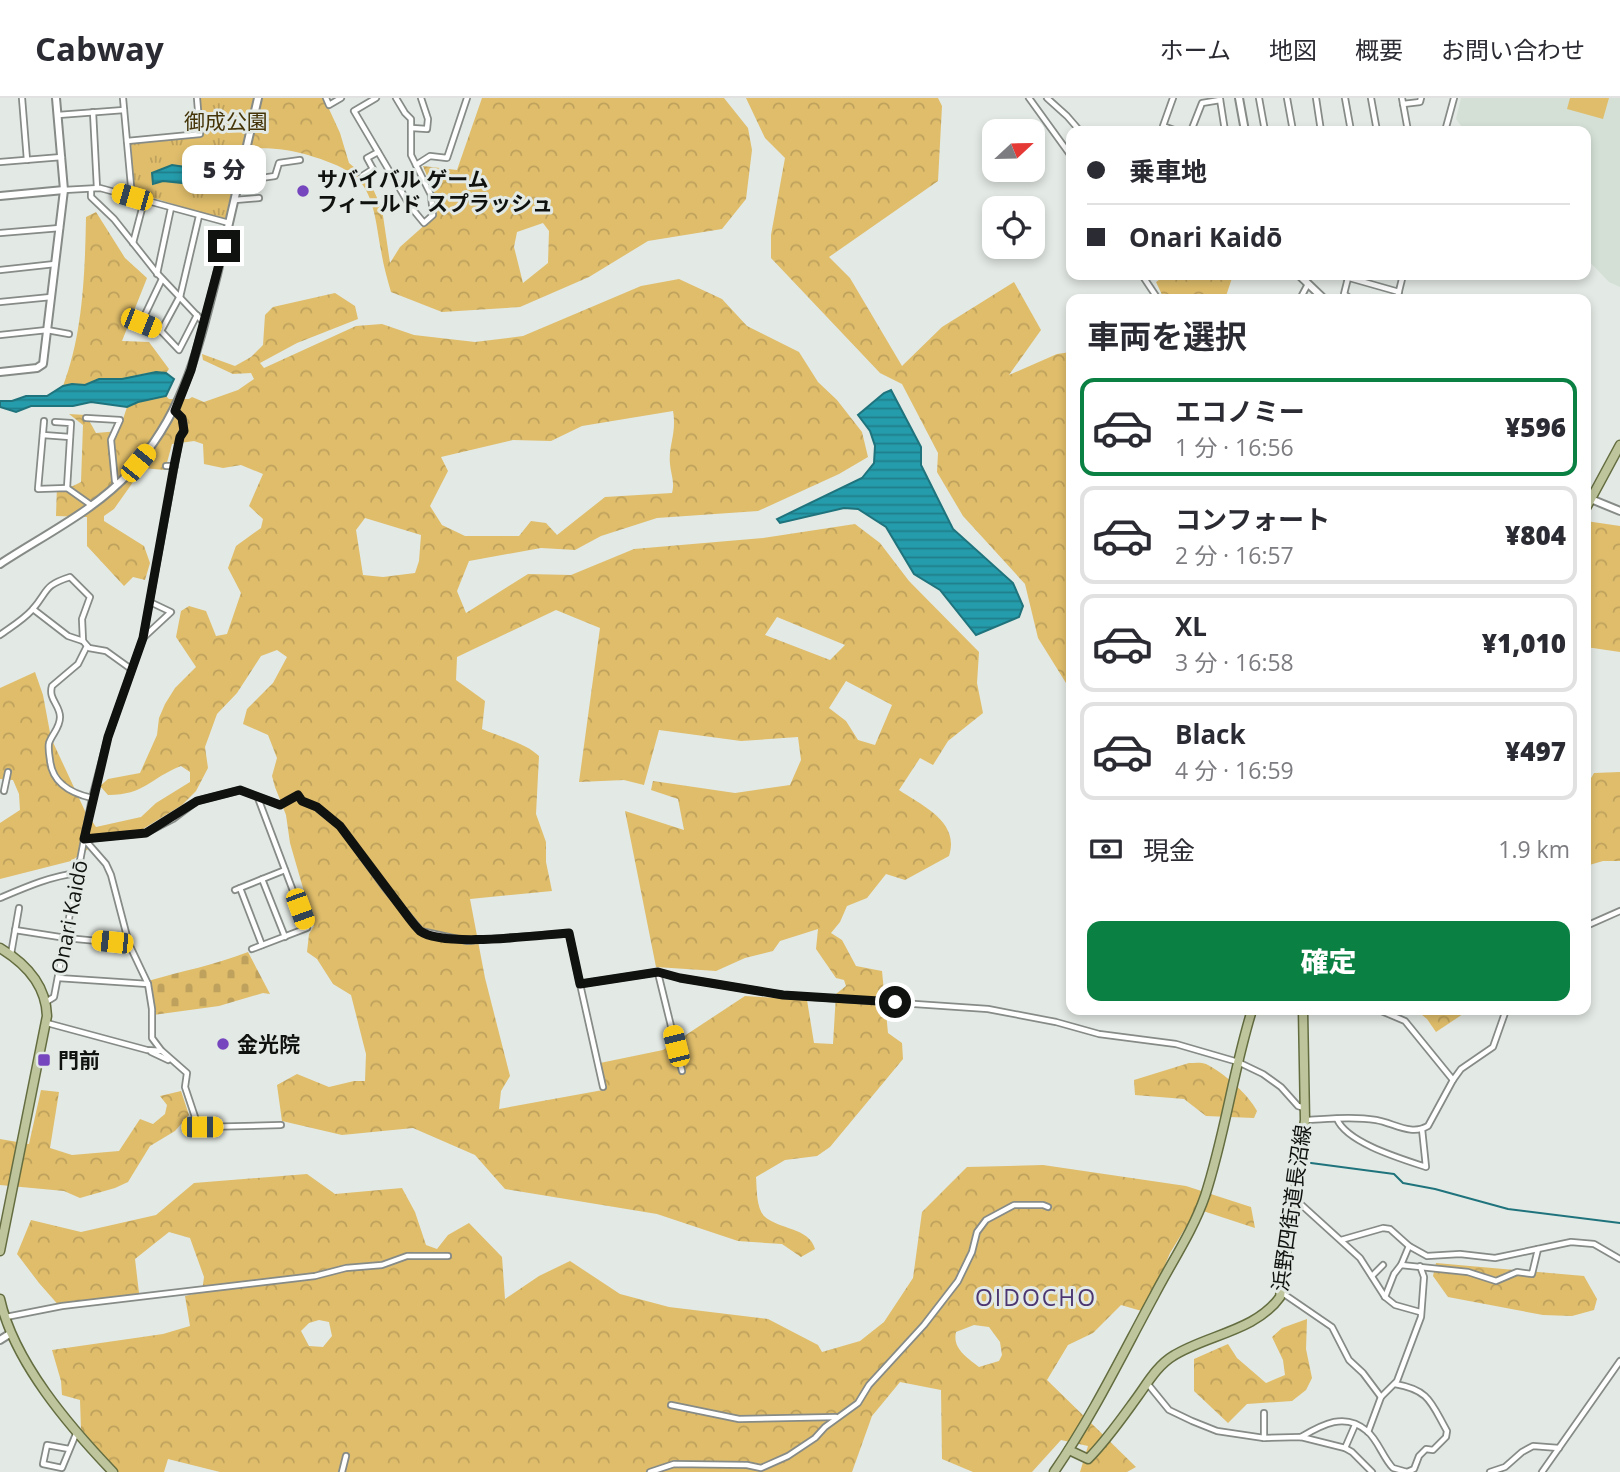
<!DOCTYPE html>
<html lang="ja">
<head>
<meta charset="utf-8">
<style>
	:root { --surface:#fff; --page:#f2f2f3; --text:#2b2b33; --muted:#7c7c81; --line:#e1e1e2; --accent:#0b8043 }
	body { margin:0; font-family:"Open Sans","Noto Sans JP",sans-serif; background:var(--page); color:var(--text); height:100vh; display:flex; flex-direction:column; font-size:26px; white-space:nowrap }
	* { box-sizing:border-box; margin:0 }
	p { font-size:23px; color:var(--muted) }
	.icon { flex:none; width:38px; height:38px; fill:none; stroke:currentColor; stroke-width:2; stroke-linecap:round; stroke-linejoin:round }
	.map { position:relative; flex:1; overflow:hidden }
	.panel { position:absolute; left:1066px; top:196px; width:525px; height:721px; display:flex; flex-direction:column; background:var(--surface); border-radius:14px; box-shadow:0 4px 10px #0003 }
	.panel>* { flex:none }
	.hud { position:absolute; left:1066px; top:28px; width:525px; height:154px; border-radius:14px; box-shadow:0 4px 10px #0003; display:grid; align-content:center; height:154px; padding:0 21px; background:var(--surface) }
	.needle { width:46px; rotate:68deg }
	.buttons { position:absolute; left:982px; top:21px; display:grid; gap:14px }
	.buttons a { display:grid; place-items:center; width:63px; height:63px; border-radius:14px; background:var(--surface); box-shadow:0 4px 10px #0003; font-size:35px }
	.end { position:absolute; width:32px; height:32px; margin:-16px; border:9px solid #101210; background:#fff; box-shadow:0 0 0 4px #fff }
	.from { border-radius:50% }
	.bubble { position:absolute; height:49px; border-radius:14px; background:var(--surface); box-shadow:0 4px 10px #0003; font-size:23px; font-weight:800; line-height:49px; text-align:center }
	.car { position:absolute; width:21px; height:42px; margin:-21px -10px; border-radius:9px; box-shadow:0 0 5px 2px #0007; background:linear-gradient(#f5c518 24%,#345 0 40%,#f5c518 0 76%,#345 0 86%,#f5c518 0) }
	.hud b { display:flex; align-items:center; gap:24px; height:66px; font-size:26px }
	.hud b+b { border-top:2px solid var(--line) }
	.hud i { width:18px; height:18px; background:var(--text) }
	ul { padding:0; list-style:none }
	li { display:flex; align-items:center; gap:21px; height:98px; margin:0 14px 10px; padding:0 7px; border:4px solid var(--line); border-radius:14px }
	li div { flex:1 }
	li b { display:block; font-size:26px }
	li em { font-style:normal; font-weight:800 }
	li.current { border-color:var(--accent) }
	li>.icon { width:63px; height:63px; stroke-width:1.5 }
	h2 { padding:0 21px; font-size:32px; line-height:84px }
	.pay { display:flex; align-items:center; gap:18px; height:77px; padding:0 21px; font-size:26px }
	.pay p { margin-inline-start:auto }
	.cta { display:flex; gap:14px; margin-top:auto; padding:14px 21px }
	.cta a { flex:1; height:80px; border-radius:14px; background:var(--accent); color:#fff; font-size:28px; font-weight:800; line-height:80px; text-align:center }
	header { display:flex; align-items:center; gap:42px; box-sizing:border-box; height:98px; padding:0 35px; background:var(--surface); border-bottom:2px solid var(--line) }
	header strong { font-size:33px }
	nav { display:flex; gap:38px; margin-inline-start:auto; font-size:24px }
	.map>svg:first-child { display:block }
	.built { fill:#d4e0d5 }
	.grass { fill:url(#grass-tufts); fill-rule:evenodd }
	.forest { fill:url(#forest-crowns); fill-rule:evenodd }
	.cemetery { fill:url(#cemetery-stones) }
	.garden { fill:#dfbd6b }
	.water { fill:url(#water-rules); stroke:#1f737c; stroke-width:2 }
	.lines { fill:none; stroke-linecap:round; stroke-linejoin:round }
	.stream { stroke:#1f737c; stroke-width:2 }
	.minor-casing { stroke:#868b87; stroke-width:8 }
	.tertiary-casing { stroke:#868b87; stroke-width:10 }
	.primary-casing { stroke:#646d40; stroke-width:11 }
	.minor { stroke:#fff; stroke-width:4.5 }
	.tertiary { stroke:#fff; stroke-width:6 }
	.primary { stroke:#bec59c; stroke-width:8 }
	.route { stroke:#101210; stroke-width:9 }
	.poi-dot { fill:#7646be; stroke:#e3e9e4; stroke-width:2.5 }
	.labels { text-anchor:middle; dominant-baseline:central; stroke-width:6; stroke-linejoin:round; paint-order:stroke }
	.park-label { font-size:21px; fill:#443408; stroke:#e3e9e4 }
	.poi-label { font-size:21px; font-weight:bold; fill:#101210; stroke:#e3e9e4; text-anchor:start }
	.street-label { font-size:21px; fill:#101210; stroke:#e3e9e4 }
	.neighbourhood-label { font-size:23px; letter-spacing:2px; fill:#4b3671; stroke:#e3e9e4 }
</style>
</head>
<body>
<header>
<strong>Cabway</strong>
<nav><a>ホーム</a><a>地図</a><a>概要</a><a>お問い合わせ</a></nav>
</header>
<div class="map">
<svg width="1620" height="1374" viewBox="0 0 1620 1374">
	<defs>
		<pattern id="grass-tufts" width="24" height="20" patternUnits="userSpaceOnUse" patternTransform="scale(1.75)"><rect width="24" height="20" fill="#dfbd6b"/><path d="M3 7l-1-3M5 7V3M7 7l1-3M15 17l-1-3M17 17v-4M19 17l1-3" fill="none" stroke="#bea15c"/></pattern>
		<pattern id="forest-crowns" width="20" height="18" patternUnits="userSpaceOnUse" patternTransform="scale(1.75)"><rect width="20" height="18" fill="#dfbd6b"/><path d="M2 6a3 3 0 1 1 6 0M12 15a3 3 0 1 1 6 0" fill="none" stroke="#bea15c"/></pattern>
		<pattern id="cemetery-stones" width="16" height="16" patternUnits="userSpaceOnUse" patternTransform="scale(1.75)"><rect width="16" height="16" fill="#dfbd6b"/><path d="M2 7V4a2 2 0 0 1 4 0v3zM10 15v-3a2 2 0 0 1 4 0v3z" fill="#bea15c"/></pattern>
		<pattern id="water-rules" width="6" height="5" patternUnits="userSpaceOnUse" patternTransform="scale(1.75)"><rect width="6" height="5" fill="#259cab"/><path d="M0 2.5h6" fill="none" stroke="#1f7e8a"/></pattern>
	</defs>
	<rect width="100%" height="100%" fill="#e3e9e4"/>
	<path class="built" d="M1461,0H1620V189L1609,184L1586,160V33H1465L1456,21Z"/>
	<path class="grass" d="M200,0H254L225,122L134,94L131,46L203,39ZM237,60L235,76L201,84L163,83L206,65Z"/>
	<g class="forest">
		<path d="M262,0H324L340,35L349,65L369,82L382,111L390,165L400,149L437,116L435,98L423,68L457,72L482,0H724L748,30L752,52L746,101L722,131L648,143L589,179L520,209L442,214L391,194C387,180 383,166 381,152C376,128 375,93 353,77C340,67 324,62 308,57C290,52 269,49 249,51ZM543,125L549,133L548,165L523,185L514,149L517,134Z"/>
		<path d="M746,0H938L942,8L938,83L829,159L850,180L902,268L942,229L1014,184L1041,232L1009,277L1057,256L1071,254V593L1038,540L1025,486L963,418L937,374L938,355L902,286L880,275L771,160V137L785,60L765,40Z"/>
		<path d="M96,114L125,160L147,180L122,243L149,244L169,271L166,275H147L122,281H99L85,287L71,286L63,288C83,236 85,174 86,119Z"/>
		<path d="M1166,177H1233L1226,198L1233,201H1164L1156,184Z"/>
		<path d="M679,181L722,201L747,228L799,254L818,284L837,302L862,334L868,359L839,376L758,413L657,420L601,438L575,452L541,450L469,463L457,493L466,515L528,476L571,477L634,451L763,440L855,426L880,445L909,483L979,554L977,585L983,615L948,643L933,667L920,660L899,692C923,708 960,724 949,758L905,782L886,776L867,800L847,808L840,824L831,835L842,842L856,868L882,873L888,935L902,945L903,961L830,1049L817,1058L785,1062L756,1079C757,1091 756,1109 764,1118C779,1132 809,1129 815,1151L801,1159L782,1146L738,1143L657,1116L505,1091L475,1057L413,1030L342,1037L282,1023L277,987L297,976L329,989L354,983H365L366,956L351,897L333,886L317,861L307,854L309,836L314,828L290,745L286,717L275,689L272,678L277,660L268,637L243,626L247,611L273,585L287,559L277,552L261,558L237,595L217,616L205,649L208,670L196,693L182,707L138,734L97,736L91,749L71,763L0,781V725L20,712L19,696L13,682L0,681V590L35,574L43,597L51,640L85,713L96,729L141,719L156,705L190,684V674L181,668C150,680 145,697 108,697L100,688L108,681L140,675L157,637L159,620L165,606L175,590L196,569L176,539L181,513L189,508L206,513L216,538L227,536L241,495L228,470L236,448L261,430L263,421L249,408L263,376L241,367L223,370L204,366L203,346L194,343L172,346L165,372L143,370L114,411L104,418V423L144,448L150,465L145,482L133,479L124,488L87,448V419L56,418L57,387L73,388L81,384L83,327L69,316L86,317L96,335L119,333L127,309L138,304L166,298L169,301H189L192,299L204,304L238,292L254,281L251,275L233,276L203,262L202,256L235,268L251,259L263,247L265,217L273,209L335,195L355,208L358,221L297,245L260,265L264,270L356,228L382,226L414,237L475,244L523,238L641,188ZM673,313C677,335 668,348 670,366C671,377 675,384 672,395L605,399L557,437L546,425L531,423L519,438H465L442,427L430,408L448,373L441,359L513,342L551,343L582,328ZM365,420L421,437L419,463L415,475L383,479L363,477L356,432ZM556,512L600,530L579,684L624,682L644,687L659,632L741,643L798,639L801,662L790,687L735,695L653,683L651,692L678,701L684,732L625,713L656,869L716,873L745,860L773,853L780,843L818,831L816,851L836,880L844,882L846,888L836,896L833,946L814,945L807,902L745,898L663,952L600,965L603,992L499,1011L501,993L510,978L485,880L470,801L552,793L546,764V744L536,716L539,658C526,645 500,639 482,631L485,603L456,582L457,559ZM777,519L845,547L830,562L765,537ZM846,583L892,607L875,647L858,642L846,623L829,610Z"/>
		<path d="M1586,423L1620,428V554L1586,549Z"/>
		<path d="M1620,674V763H1603L1586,768V686L1588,685L1594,675Z"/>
		<path d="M1416,912H1469L1436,934L1427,921Z"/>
		<path d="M1189,965C1194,965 1201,964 1206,966C1223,974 1249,997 1257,1013L1254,1020L1206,1018L1184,1001L1135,997L1134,982Z"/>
		<path d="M41,992L59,994L50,1050L72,1057L119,1053L140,1021L153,1026L165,1016L167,1007L160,998L181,993L189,1017L175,1033L150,1048L128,1084L115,1090L80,1100L64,1093L0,1087V1041L29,1046Z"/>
		<path d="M1043,1067L1186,1088L1251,1109L1255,1130L1197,1111L1170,1155L1145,1214L1121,1207L1093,1235L1068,1247L1047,1282L1136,1369L1127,1374H1080L1088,1348L1061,1342L1032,1374H973L942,1361L941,1292L900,1284L872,1318L852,1374H220L168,1361L164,1374H117L81,1331L80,1302L62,1297L61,1283L52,1252L163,1236L190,1228L185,1198L202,1194L204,1179L190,1140L169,1134L135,1161L139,1195L61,1210L39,1185L17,1156L31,1122L81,1134L156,1117L194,1085L307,1076L335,1096L402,1090L415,1114L426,1147L437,1151L448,1137L469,1125L502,1159L505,1201L539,1178L570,1163L620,1196L669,1209L768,1221L818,1247L822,1254L860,1243L884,1224L913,1180L922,1114L967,1069ZM319,1222L329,1224L332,1238L323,1249L309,1248L301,1233L309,1225ZM974,1227L989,1229L1000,1244L1002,1257L999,1263L979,1269C968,1260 952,1251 956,1234Z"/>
		<path d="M1436,1165L1584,1178L1597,1201L1594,1212L1572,1218L1543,1217L1448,1199L1433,1178Z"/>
		<path d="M1307,1221L1306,1251L1312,1280L1306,1292L1292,1303L1247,1306L1228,1325L1194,1293V1261L1228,1246L1237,1260L1266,1285L1285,1277L1283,1262L1272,1239L1282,1230Z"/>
	</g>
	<path class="cemetery" d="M248,854L270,896L263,895L219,908L153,917L148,883C182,873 215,867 248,854Z"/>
	<path class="garden" d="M1570,0H1609L1603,21L1567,11Z"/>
	<g class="water">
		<path d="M237,60L239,62L235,76L191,86L163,83L153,86L152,75L172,67L192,70L206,65Z"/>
		<path d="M156,274L166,275L174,281L166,298L138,304L127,309L91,304L73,308H31L16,314L0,309V303H12L26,298H47L63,288L72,286L85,287L99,281H122Z"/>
		<path d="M891,292L921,349V367L953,431L1013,485L1023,508L1019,519L976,537L940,492L914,476L886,429L858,411L844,410L780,425L777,421L862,380L874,365L875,348L870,333L858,317L884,295Z"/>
	</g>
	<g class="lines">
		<path class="stream" d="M1311,1065L1394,1076L1403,1085L1435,1091L1508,1111L1620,1125"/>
		<g class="minor-casing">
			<g id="minor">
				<path d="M22,0L27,62"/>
				<path d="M123,0L132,99"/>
				<path d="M326,0L329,7L341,0"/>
				<path d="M376,0L354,13L410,108L424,125L433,117L431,97L411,57V21L405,15L396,0"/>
				<path d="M1029,0L1071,58"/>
				<path d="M1047,0L1067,18L1080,33"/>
				<path d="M1173,0L1163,28L1177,33"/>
				<path d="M1259,0L1265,33"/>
				<path d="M1287,0L1293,33"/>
				<path d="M1316,0L1321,33"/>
				<path d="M1345,0L1351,33"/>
				<path d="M1371,0L1377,33"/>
				<path d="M1402,0L1408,33"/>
				<path d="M1220,1L1225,33"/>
				<path d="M1403,6L1420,4L1421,0"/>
				<path d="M93,14L97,90"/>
				<path d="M58,17L124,12"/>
				<path d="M412,30L427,31L428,21L421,0"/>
				<path d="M1191,33L1202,5L1220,2"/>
				<path d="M1445,33L1454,0"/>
				<path d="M127,43L200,36L197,0"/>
				<path d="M0,64L62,59"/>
				<path d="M416,67L430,58L447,60L467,0"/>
				<path d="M362,78L373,71L367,60L378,54"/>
				<path d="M239,83L275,78L279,65L300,62"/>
				<path d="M91,91V99L114,121L156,174L204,225"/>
				<path d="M64,92L100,90L229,125"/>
				<path d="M235,102L259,100"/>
				<path d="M0,135L60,130"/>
				<path d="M133,145L144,103"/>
				<path d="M0,172L55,166"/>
				<path d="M157,176L171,110"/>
				<path d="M1142,177L1158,201"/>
				<path d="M1339,177L1399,194"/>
				<path d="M1348,180L1344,196L1351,201"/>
				<path d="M162,181L141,225L161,233L179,252L197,217"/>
				<path d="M180,199L199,118"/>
				<path d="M1300,201L1308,186"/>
				<path d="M1397,201L1403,177"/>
				<path d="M0,204L51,199"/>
				<path d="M161,233L180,198"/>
				<path d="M0,237L47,232L69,236"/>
				<path d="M86,320L120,322L111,342L115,383L118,386"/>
				<path d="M44,323L38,391L67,390L91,407"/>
				<path d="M55,324L71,325L67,390"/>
				<path d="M43,337L70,339"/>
				<path d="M166,368H175"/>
				<path d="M33,511L68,538L83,543L89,550L106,553L131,571"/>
				<path d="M0,537C11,529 23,522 32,512C49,493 42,488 70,479L90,499L82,521L83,543"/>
				<path d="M144,539L171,514L150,504"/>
				<path d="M87,548L78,566L52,588C48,601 60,607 60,619C60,630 52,636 49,645C48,650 49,656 50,662C52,685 70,695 92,700"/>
				<path d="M4,693L8,674"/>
				<path d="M84,741L146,735L173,721L197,703L240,692L280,707L298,697L302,703L316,709L340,728L385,790L421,833L467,843L569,835L580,886L658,874L680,880L783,897L988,911L1056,924L1099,936L1176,946L1238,964L1263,976L1281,989L1298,1008L1304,1010"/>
				<path d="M85,742L106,766L111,777L129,846L148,886L152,911V940L161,952"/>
				<path d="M262,781L285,839"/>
				<path d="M240,790L262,847"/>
				<path d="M235,792L285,772"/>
				<path d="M0,800C26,789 51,778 78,775"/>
				<path d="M1586,828L1620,813"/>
				<path d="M15,832L66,840L129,846"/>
				<path d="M252,851L307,830L258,700"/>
				<path d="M11,856L19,810"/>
				<path d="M658,875L682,973"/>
				<path d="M58,880L148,886"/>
				<path d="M580,886L603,989"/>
				<path d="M46,904L54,899L92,700L108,639L143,540L180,339C186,329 185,320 175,313"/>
				<path d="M1379,912L1405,923L1453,982"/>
				<path d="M47,925L147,952L162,953L187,975L185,989L197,1025L202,1029L281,1027"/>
				<path d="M151,954L168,962"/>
				<path d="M1337,1021C1347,1045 1402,1061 1426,1069L1422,1031"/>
				<path d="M1305,1022C1328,1021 1353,1018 1376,1022C1394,1025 1411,1038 1428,1028L1453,982L1461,971L1493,949L1506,912"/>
				<path d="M1295,1101L1360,1160L1385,1199L1395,1207L1420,1214"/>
				<path d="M1341,1142L1383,1130L1390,1131L1409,1148L1427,1158L1460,1156L1495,1160L1571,1144L1594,1146L1620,1161"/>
				<path d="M1401,1167L1409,1148"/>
				<path d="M1372,1178L1383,1167"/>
				<path d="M1281,1194L1332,1229L1349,1262L1363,1275L1381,1299"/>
				<path d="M1385,1199L1394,1176L1401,1167L1468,1174L1496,1183L1517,1174L1532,1176L1538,1151"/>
				<path d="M6,1219L62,1208L315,1178L346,1170L382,1167L407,1158H448"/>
				<path d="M1147,1285L1169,1312L1192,1323L1217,1333L1264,1340L1301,1339L1345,1350L1352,1354L1372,1374"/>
				<path d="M671,1307L739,1321L836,1319"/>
				<path d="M1368,1334L1381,1299L1397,1283L1421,1219L1424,1179L1420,1168"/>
				<path d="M1301,1339C1323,1326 1345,1314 1367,1333C1378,1342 1383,1360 1393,1370L1407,1374L1414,1371L1419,1358L1426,1351L1433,1352L1446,1339L1447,1333C1431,1305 1430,1292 1395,1286"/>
				<path d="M1264,1340V1315"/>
				<path d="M1345,1350L1355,1327"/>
				<path d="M69,1351L47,1347L43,1366L62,1370L76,1336"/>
				<path d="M342,1374L346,1358"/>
				<path d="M650,1374L674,1366L747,1367L761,1370L788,1358L815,1340L825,1329L858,1305L869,1287L924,1227L958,1183L972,1154L977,1134L986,1122L1014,1107H1043L1048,1109"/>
				<path d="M1490,1374L1505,1369L1522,1354L1533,1348L1559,1350"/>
				<path d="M1542,1374L1620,1263"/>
			</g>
		</g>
		<g class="tertiary-casing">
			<g id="tertiary">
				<path d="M1239,0L1245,33"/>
				<path d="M0,98L64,92"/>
				<path d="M1299,177L1324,201"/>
				<path d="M0,274L37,270L43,266L64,92L56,0"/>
				<path d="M1586,399L1620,413"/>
				<path d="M0,466C44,437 94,413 130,374C184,316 198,251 217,177C231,118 244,59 258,0"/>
				<path d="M0,1242L11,1235"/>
			</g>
		</g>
		<g class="primary-casing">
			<g id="primary">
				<path d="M1586,410L1620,347"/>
				<path d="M0,850C25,865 46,887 47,918L0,1153"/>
				<path d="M0,1201C14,1264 69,1328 113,1374"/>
				<path d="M1069,1352L1088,1361C1107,1342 1122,1320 1138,1298C1148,1284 1158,1267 1173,1258C1206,1237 1256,1233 1280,1199L1305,1022L1303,912"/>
				<path d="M1054,1374C1092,1319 1122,1257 1154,1198C1171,1165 1193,1133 1205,1098C1225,1037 1233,973 1252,912"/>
			</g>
		</g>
		<use href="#minor" class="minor"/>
		<use href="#tertiary" class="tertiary"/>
		<use href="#primary" class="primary"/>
	</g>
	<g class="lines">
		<path class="route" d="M224,148L191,272L175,313L182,320L184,333L180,339L174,368L143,540L108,639L84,741L146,735L197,703L240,692L280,707L298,697L302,703L317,709L340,728L409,820C412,824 416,829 420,833C444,850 538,837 569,835L580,886L658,874L680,880L783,897L895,904"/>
	</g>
	<g class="poi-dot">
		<circle cx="303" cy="93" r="7"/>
		<circle cx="223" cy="946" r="7"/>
		<rect x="37" y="955" width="14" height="14" rx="3.5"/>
	</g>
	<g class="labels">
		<g class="park-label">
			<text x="226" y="23">御成公園</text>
		</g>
		<g class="poi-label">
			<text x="317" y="81">サバイバル ゲーム<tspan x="317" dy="24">フィールド スプラッシュ</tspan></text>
			<text x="237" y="946">金光院</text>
			<text x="58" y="962">門前</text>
		</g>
		<g class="street-label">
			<text transform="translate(69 819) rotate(-79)">Onari Kaidō</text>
			<text transform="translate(1291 1110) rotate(-82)">浜野四街道長沼線</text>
		</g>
		<g class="neighbourhood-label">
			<text x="1036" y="1199">OIDOCHO</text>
		</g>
	</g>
</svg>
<div class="buttons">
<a><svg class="needle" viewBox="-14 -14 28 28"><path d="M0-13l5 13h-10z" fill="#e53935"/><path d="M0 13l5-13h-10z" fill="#7c7c81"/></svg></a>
<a><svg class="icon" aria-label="locate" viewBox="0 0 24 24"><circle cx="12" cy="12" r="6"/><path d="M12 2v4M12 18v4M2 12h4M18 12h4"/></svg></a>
</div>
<i class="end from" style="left:895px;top:904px"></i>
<i class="end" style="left:224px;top:148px"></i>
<div class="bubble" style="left:182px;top:47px;width:84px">5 分</div>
<i class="car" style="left:132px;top:99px;rotate:286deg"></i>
<i class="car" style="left:141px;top:225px;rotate:112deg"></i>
<i class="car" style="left:138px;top:365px;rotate:39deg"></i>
<i class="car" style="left:300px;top:811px;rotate:160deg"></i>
<i class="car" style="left:112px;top:844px;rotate:276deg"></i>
<i class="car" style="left:676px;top:948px;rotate:346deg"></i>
<i class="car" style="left:202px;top:1029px;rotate:90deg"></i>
<div class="hud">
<b><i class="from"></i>乗車地</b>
<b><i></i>Onari Kaidō</b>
</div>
<section class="panel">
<h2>車両を選択</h2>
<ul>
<li class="current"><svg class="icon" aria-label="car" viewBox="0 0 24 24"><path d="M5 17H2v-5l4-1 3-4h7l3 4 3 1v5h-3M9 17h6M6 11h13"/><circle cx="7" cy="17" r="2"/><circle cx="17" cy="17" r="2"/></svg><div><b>エコノミー</b><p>1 分 · 16:56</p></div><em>¥596</em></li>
<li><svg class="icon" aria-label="car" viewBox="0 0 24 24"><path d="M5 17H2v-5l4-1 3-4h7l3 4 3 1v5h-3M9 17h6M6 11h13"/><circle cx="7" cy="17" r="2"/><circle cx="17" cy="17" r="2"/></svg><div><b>コンフォート</b><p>2 分 · 16:57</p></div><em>¥804</em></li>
<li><svg class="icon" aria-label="car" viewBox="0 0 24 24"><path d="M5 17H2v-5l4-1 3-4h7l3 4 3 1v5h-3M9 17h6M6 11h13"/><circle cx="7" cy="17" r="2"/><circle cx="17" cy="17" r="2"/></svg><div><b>XL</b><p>3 分 · 16:58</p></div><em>¥1,010</em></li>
<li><svg class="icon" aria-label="car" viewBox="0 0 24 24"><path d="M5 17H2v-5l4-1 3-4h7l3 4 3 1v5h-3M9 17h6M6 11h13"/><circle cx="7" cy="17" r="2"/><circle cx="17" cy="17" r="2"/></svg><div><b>Black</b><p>4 分 · 16:59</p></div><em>¥497</em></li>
</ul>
<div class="pay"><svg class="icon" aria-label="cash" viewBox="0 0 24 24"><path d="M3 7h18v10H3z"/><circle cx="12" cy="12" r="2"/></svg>現金<p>1.9 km</p></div>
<div class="cta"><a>確定</a></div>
</section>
</div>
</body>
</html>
